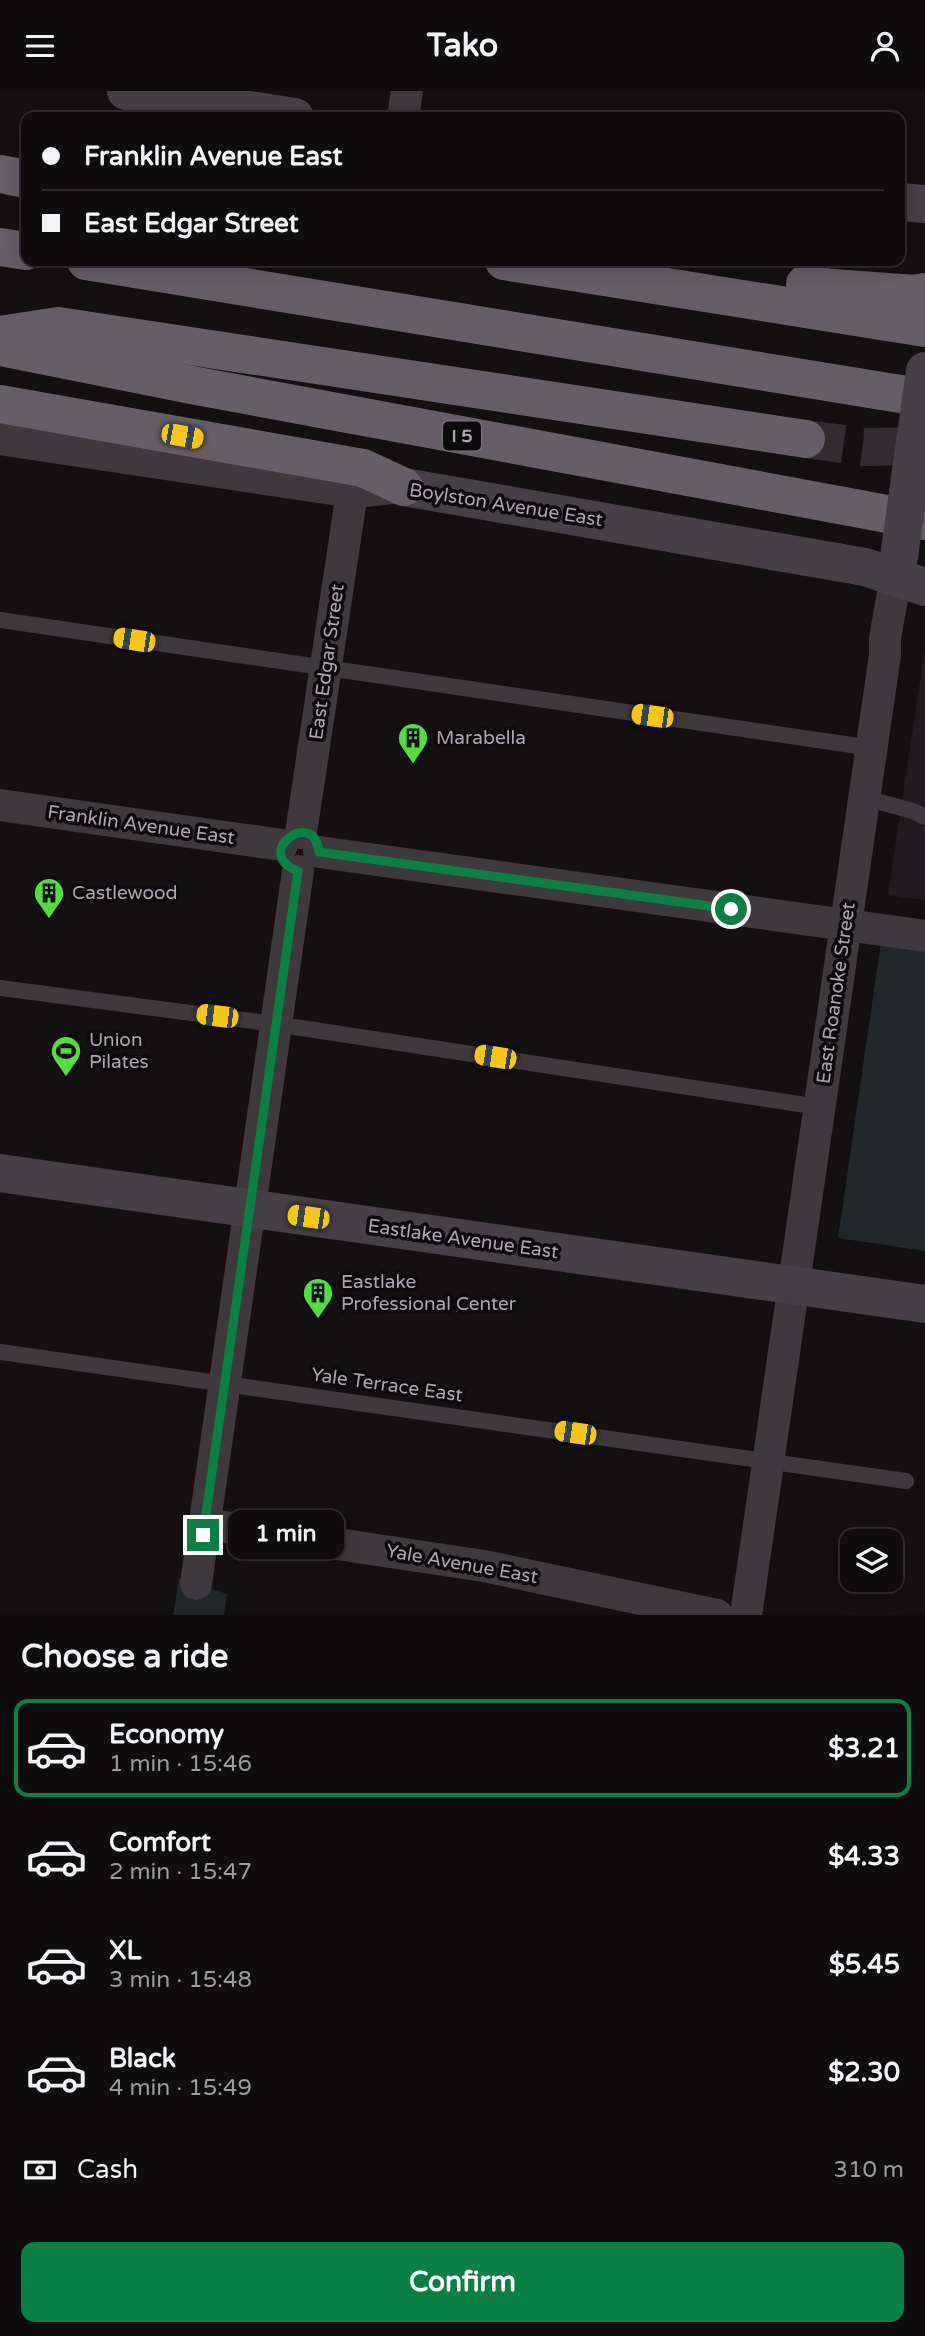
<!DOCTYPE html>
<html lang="en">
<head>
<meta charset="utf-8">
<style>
	:root { --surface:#0e0c0d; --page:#171516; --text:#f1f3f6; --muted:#9b9b9d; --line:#2e2c2e; --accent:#0b8043 }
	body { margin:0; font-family:"Varela Round",sans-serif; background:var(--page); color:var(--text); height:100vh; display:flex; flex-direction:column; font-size:26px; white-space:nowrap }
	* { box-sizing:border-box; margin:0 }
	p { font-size:23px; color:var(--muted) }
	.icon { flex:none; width:38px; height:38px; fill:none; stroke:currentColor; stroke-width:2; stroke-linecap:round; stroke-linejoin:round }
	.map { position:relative; height:1524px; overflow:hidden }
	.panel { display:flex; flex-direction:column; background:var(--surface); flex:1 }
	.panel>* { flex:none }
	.hud { position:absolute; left:21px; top:21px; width:884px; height:154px; border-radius:14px; box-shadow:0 4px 18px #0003,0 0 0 2px var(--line); display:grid; align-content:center; height:154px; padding:0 21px; background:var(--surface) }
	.controls { position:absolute; left:840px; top:1438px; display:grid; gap:14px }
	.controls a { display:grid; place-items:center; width:63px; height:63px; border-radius:14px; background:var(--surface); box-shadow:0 4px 18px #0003,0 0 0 2px var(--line); font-size:35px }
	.end { position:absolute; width:32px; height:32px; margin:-16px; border:9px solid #0b8043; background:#fff; box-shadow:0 0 0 4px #fff }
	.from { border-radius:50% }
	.bubble { position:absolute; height:49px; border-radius:14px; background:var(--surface); box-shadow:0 4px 18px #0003,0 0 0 2px var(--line); font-size:23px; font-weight:700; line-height:49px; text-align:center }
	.car { position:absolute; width:21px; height:42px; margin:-21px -10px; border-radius:9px; box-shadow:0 0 5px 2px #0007; background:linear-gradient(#f5c518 24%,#345 0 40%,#f5c518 0 76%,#345 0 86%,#f5c518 0) }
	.hud b { display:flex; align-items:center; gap:24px; height:66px; font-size:26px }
	.hud b+b { border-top:2px solid var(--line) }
	.hud i { width:18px; height:18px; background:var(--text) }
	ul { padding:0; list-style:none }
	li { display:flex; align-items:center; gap:21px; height:98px; margin:0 14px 10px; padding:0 7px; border:4px solid transparent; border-radius:14px }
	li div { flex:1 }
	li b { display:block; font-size:26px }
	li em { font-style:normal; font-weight:700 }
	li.on { border-color:var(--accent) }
	li>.icon { width:63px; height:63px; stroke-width:1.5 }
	h2 { padding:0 21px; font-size:32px; line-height:84px }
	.pay { display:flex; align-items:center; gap:18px; height:77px; padding:0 21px; font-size:26px }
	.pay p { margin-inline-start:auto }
	.primary-button { display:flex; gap:14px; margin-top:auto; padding:14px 21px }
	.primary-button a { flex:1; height:80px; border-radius:14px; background:var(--accent); color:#fff; font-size:28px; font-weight:700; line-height:80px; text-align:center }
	header { display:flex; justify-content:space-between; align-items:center; height:91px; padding:0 21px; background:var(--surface); font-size:32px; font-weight:700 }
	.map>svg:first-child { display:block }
	.built { fill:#1e1c1e }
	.green { fill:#212629 }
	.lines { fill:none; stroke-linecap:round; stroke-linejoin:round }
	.highway-tunnel { stroke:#312d31; stroke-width:38; stroke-dasharray:38 19; stroke-linecap:butt }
	.lane { stroke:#3d393d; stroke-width:16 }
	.street { stroke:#3d393d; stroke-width:32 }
	.secondary { stroke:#464046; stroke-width:38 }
	.highway { stroke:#665e67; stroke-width:38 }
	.secondary-bridge { stroke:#464046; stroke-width:38 }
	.route { stroke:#0b8043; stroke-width:9 }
	.labels { text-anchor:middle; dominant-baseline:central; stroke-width:7; stroke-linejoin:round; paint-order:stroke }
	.shield { fill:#0c0b0c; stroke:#7e7580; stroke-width:2 }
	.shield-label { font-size:18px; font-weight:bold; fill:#afa3b1 }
	.street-label { font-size:19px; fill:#afa3b1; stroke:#0c0b0c }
	.poi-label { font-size:19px; fill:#afa3b1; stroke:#0c0b0c; text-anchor:start }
</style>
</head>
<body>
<header><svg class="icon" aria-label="menu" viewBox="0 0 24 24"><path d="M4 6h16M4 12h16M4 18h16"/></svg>Tako<svg class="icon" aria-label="person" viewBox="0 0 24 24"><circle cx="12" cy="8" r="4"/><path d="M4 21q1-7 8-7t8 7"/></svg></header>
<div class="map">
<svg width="925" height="1524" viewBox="0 0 925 1524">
	<rect width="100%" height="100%" fill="#121011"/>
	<path class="built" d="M925,557V809L888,804Z"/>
	<g class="green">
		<path d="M881,851L925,858V1160L838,1147Z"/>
		<path d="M179,1487L227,1503L224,1524H173Z"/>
	</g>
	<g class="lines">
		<path class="highway-tunnel" d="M806,348L864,356L925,355"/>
		<g class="lane">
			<path d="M0,529L872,657"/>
			<path d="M865,707L913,720L925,726"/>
			<path d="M0,897L275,933L819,1016"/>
			<path d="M0,1261L906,1390"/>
		</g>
		<g class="street">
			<path d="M403,26L407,0"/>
			<path d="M0,348L352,401L404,396"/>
			<path d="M0,714L282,754"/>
			<path d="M301,742L352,401"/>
			<path d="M319,761L925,845"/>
			<path d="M204,1433L484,1475L717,1524"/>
			<path d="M196,1493L298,780"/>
			<path d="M746,1524L885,564V547L896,486"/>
		</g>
		<g class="secondary">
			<path d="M126,0L295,26"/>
			<path d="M900,111L925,113"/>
			<path d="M404,396L865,476L925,496"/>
			<path d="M0,1082L925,1213"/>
		</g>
		<g class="highway">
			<path d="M0,83L26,88"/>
			<path d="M0,156L26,160"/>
			<path d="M86,170L925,307"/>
			<path d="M504,170L925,237"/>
			<path d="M805,193L833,197L915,203L925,201"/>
			<path d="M0,244L58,235L806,348"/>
			<path d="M0,256L197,295L925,430"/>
			<path d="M0,313L363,377L404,396"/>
		</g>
		<path class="secondary-bridge" d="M899,466L925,280"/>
	</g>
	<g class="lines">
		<path class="route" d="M203,1444L298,780C251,763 314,715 319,761L731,818"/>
	</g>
	<defs>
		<g id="building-pin" transform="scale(1.575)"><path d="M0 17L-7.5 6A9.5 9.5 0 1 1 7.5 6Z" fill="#52de3c" stroke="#0c0b0c"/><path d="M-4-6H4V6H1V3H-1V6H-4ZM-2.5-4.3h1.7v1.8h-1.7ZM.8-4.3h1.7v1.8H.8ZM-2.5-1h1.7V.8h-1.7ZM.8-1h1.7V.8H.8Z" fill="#111"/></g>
		<g id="stadium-pin" transform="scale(1.575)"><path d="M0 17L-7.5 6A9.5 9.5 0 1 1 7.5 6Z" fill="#52de3c" stroke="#0c0b0c"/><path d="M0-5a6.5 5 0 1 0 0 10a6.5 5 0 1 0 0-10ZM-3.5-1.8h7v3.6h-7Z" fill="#111"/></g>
	</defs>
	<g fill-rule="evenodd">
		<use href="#building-pin" x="413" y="647"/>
		<use href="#building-pin" x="49" y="802"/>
		<use href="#stadium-pin" x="66" y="960"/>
		<use href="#building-pin" x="318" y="1202"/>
	</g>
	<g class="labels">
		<rect class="shield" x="443" y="330.5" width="38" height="29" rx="5"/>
		<g class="shield-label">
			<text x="462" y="345">I 5</text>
		</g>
		<g class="street-label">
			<text transform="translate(506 414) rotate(9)">Boylston Avenue East</text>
			<text transform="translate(327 571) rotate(-82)">East Edgar Street</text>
			<text transform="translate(141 734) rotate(8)">Franklin Avenue East</text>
			<text transform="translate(836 902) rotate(-82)">East Roanoke Street</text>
			<text transform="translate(463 1148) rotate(8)">Eastlake Avenue East</text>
			<text transform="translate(387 1294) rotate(8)">Yale Terrace East</text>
			<text transform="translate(462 1473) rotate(10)">Yale Avenue East</text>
		</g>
		<g class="poi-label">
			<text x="436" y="647">Marabella</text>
			<text x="72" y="802">Castlewood</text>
			<text x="89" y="949">Union<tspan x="89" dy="22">Pilates</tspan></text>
			<text x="341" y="1191">Eastlake<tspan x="341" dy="22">Professional Center</tspan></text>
		</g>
	</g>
</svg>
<div class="controls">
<a><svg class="icon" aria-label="layers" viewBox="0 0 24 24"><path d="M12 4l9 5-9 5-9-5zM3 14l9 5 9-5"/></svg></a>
</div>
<i class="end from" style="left:731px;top:818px"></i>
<i class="end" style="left:203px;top:1444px"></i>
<div class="bubble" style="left:228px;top:1419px;width:116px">1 min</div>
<i class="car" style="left:182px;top:345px;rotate:100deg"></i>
<i class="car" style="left:134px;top:549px;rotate:279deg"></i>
<i class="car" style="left:652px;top:625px;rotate:278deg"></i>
<i class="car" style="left:217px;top:925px;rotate:277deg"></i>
<i class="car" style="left:495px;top:966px;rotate:279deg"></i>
<i class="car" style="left:308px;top:1126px;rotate:278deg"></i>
<i class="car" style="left:575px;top:1342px;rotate:278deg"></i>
<div class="hud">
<b><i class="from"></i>Franklin Avenue East</b>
<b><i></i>East Edgar Street</b>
</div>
</div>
<section class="panel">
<h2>Choose a ride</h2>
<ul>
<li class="on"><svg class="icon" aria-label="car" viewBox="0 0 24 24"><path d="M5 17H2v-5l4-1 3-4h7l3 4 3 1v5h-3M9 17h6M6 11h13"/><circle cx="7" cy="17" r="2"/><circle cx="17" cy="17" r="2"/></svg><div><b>Economy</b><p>1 min · 15:46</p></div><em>$3.21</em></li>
<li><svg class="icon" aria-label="car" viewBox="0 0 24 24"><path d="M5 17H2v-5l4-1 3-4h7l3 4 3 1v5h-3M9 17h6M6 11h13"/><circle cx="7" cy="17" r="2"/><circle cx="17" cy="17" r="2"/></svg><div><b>Comfort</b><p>2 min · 15:47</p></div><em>$4.33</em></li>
<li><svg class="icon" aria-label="car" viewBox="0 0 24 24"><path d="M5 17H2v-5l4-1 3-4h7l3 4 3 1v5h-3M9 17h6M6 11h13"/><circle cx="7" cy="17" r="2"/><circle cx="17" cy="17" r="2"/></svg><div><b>XL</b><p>3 min · 15:48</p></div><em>$5.45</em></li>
<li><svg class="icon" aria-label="car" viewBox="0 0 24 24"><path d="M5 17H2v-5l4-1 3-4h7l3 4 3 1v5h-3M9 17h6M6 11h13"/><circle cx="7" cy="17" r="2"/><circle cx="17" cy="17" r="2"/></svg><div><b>Black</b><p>4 min · 15:49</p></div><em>$2.30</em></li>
</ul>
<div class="pay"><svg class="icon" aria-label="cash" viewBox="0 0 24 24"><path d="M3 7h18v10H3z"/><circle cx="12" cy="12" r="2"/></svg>Cash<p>310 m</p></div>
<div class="primary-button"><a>Confirm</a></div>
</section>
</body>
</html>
